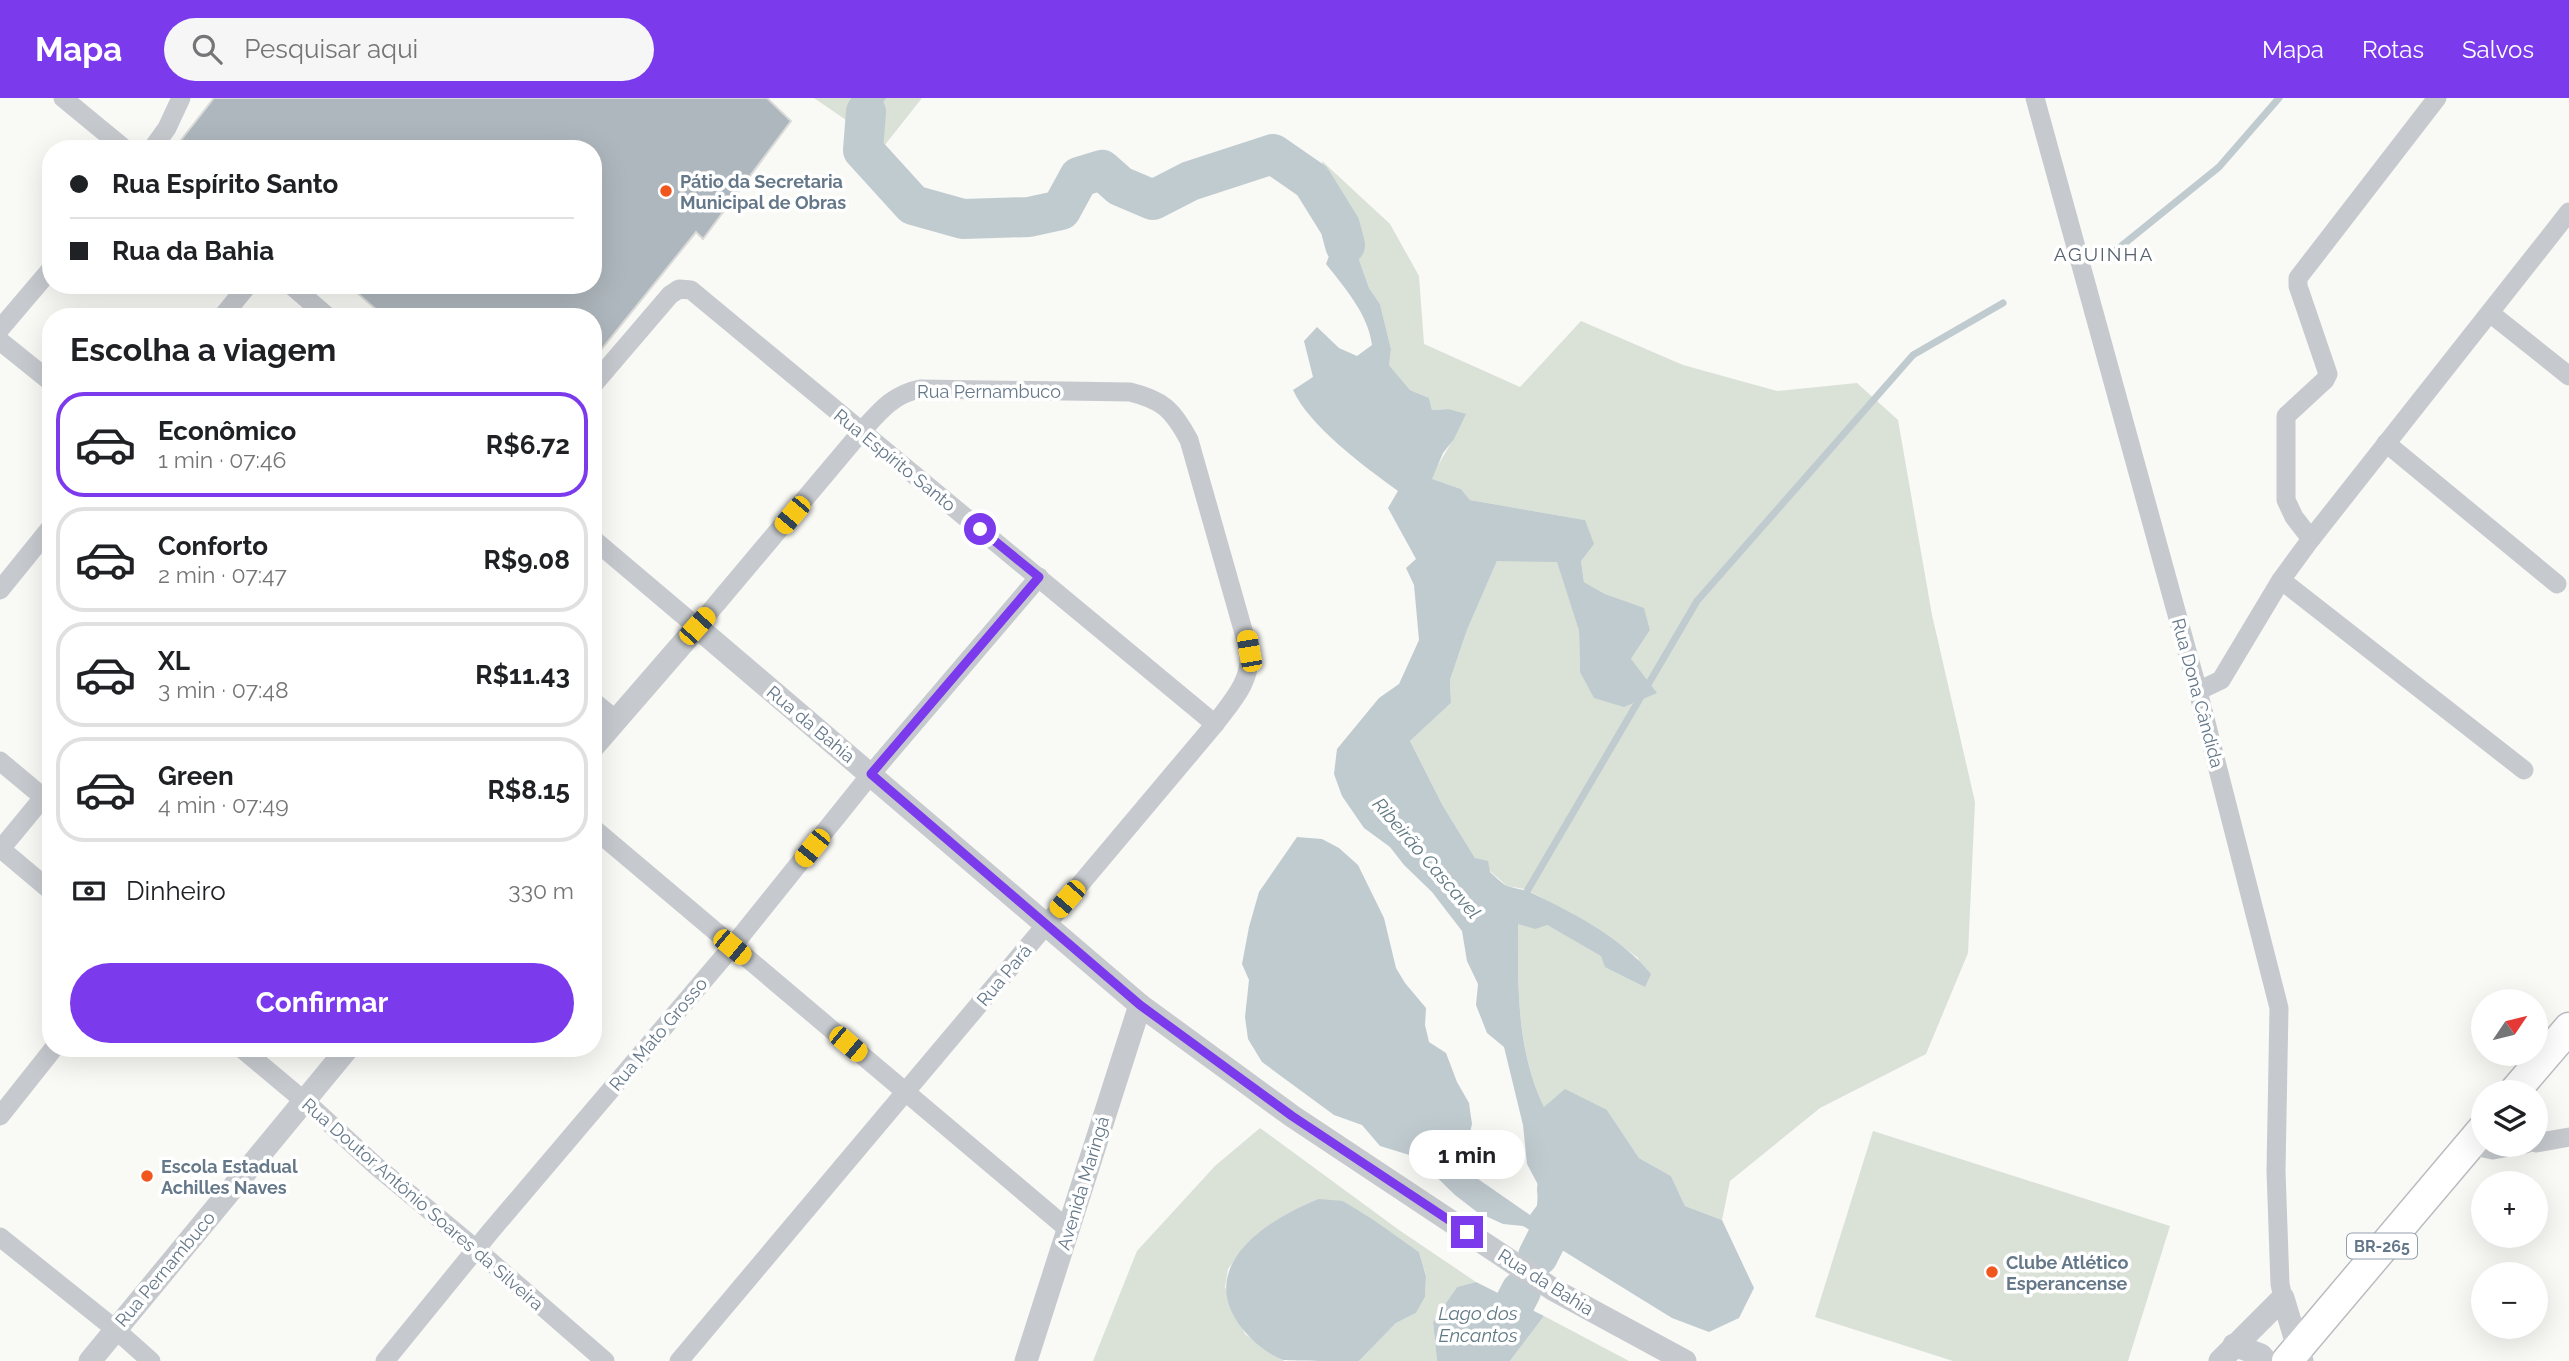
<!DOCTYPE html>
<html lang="pt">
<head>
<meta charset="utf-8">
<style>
	:root { --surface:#fff; --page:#f6f6f6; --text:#202124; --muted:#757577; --line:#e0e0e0; --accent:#7c3aed }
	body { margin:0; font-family:Raleway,sans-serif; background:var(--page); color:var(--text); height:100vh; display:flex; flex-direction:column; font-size:26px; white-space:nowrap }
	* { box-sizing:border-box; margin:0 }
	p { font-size:23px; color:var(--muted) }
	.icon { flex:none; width:38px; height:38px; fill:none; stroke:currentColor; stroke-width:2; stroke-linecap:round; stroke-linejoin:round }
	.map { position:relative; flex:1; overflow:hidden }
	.sheet { position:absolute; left:42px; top:210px; width:560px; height:749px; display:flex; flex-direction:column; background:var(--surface); border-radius:28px; box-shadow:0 7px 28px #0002 }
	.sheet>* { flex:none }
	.guide { position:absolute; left:42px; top:42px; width:560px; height:154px; border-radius:28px; box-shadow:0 7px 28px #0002; display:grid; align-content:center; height:154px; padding:0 28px; background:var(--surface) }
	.needle { width:46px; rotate:55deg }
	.fabs { position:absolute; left:2471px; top:891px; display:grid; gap:14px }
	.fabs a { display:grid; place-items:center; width:77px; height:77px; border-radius:50%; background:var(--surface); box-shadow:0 7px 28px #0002; font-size:35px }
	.end { position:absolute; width:32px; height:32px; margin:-16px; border:9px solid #7c3aed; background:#fff; box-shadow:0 0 0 4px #fff }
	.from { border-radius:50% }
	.bubble { position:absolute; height:49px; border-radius:24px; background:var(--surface); box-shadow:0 7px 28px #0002; font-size:23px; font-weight:700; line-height:49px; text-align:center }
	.car { position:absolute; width:21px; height:42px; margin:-21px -10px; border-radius:9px; box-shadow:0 0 5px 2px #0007; background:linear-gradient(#f5c518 24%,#345 0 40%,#f5c518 0 76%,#345 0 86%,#f5c518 0) }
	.guide b { display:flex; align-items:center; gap:24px; height:66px; font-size:26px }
	.guide b+b { border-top:2px solid var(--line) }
	.guide i { width:18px; height:18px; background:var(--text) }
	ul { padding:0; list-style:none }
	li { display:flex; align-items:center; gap:21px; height:105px; margin:0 14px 10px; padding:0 14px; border:4px solid var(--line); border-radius:28px }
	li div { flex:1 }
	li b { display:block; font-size:26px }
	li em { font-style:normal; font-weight:700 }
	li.on { border-color:var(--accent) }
	li>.icon { width:63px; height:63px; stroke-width:1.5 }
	h2 { padding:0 28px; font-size:32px; line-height:84px }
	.pay { display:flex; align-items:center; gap:18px; height:77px; padding:0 28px; font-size:26px }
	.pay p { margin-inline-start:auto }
	.button { display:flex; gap:14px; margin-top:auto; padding:14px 28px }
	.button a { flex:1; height:80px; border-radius:42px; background:var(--accent); color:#fff; font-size:28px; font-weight:700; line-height:80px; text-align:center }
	header { display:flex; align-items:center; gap:42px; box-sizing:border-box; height:98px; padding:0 35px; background:var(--accent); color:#fff }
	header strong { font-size:33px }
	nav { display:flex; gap:38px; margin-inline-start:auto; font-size:24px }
	.search { width:490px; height:63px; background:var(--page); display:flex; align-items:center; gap:18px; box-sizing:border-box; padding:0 24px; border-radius:38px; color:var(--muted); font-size:26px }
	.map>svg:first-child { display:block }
	.green { fill:#dae1d7 }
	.water { fill:#c0cbd0 }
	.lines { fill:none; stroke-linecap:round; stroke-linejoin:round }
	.stream { stroke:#c0cbd0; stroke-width:7 }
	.river { stroke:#c0cbd0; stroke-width:40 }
	.building { fill:#aeb7bd; stroke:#dadad8; stroke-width:2 }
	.primary-casing { stroke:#b9bdc1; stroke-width:33 }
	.minor { stroke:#c6cace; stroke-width:19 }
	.tertiary { stroke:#c6cace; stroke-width:23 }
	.primary { stroke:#fff; stroke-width:30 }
	.route { stroke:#7c3aed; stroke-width:9 }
	.poi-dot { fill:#f0571f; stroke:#fff; stroke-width:2.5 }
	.labels { text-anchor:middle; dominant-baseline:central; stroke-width:7; stroke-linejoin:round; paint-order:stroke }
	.shield { fill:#fff; stroke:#93a0ac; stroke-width:2 }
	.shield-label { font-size:16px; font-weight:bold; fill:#657889 }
	.poi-label { font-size:18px; font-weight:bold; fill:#657889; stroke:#fff; text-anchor:start }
	.street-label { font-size:18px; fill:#657889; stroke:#fff }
	.neighbourhood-label { font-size:19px; letter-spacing:2px; fill:#54616e; stroke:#fff }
	.water-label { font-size:19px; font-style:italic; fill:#617a84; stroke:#fff }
</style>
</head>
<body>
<header>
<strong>Mapa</strong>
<div class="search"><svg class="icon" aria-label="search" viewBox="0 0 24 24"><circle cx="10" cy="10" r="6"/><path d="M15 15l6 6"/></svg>Pesquisar aqui</div>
<nav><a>Mapa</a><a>Rotas</a><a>Salvos</a></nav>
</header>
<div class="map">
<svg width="2569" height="1263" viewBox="0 0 2569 1263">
	<rect width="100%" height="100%" fill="#f9f9f6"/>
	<g class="green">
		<path d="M814,0H922L884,48Z"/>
		<path d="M1322,63L1390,126L1419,178L1424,246L1520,289L1581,223L1683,267L1777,293L1857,285L1898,322L1932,517L1975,704L1968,855L1926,956L1820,1010L1730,1083L1722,1122L1685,1108L1671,1078L1639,1060L1607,1012L1544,1009C1516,950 1518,889 1518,825L1547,827L1602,858L1645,889L1638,860L1617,844L1539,798L1525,791L1507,788L1475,760L1443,708L1410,643L1451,605L1450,582L1467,532L1497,463H1557L1579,533L1580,574L1631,561L1650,532L1644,511L1605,496L1584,484L1581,463L1585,422L1470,402L1461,391L1431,381C1439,363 1452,347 1458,329L1448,311L1432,312L1429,300L1410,292L1389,267L1391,251L1380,206L1369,190L1350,136L1326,90Z"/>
		<path d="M1260,1030L1399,1132L1476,1184L1457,1189L1433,1224L1437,1263H1359L1396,1225L1416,1215L1425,1199L1426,1177L1419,1154L1343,1103L1246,1146L1228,1171L1225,1189L1245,1236L1284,1263H1093L1137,1153L1215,1068Z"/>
		<path d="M1873,1033L2170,1128L2128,1263H1953L1815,1219Z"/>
		<path d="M1544,1218L1629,1263H1510Z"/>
	</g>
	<g class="water">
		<path d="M1326,90L1350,136L1369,190L1380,206L1391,251L1389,267L1410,292L1429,300L1432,312L1448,311L1466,316L1454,341L1443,355L1432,381L1461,391L1470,402L1585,422L1594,446L1581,463L1584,484L1605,496L1644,510L1650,532L1631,561L1657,595L1624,609L1594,600L1580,574L1579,533L1557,464L1497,463L1467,532L1450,582L1451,605L1410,643L1443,708L1475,760L1488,763L1490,774C1495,778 1501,785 1507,788C1516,791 1525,791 1534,796C1575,816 1622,840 1651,876L1645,889L1605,869L1601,858L1547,827L1535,831L1518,826C1518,888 1516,951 1544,1009L1565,991L1607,1012L1639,1060L1671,1078L1685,1108L1722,1122L1754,1190L1739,1220L1709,1234L1672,1220L1523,1128L1503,1126L1477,1114L1455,1097L1416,1059L1380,1048L1362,1027L1334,1017L1262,964L1248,941L1245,919L1249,882L1242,866L1249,829L1259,794L1297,739L1322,741L1339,750L1358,767L1384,820L1396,870L1405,885L1426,910L1425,927L1429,944L1446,955L1457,984L1469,1005L1472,1026L1466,1051L1465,1072L1530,1117L1544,1098L1527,1066L1523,1027L1504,949L1487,935L1476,907L1478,886L1467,863L1462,833L1432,794L1404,767L1390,749L1364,730L1342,698L1334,676L1337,651L1379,600L1399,586L1419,542L1414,487L1406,470L1416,461L1388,410L1398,393C1365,369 1309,328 1293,292L1313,279L1304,243L1317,229L1339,250L1357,258L1372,247C1368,216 1345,190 1326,166L1333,147L1315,109Z"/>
		<path d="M1319,1101L1343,1103L1372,1121L1419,1154L1426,1178L1425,1199L1416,1215L1396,1225L1359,1263C1343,1263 1295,1263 1283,1262C1263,1254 1245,1237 1235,1220C1201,1162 1273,1119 1319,1101Z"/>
		<path d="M1476,1184L1544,1218L1510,1263H1437L1433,1224L1457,1189Z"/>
	</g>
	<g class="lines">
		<g class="stream">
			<path d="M855,0L866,14L882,0"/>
			<path d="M2104,162L2219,69L2279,0"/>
			<path d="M1523,800L1697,503L1913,257L2003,205"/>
		</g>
		<g class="river">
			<path d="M866,14L863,52L913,107L963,121L1029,119L1061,112L1079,79L1102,72L1120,88L1153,102L1190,83L1273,56L1312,83L1340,128L1345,147"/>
			<path d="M1538,1158C1550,1134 1560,1119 1557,1091"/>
			<path d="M1485,1263L1521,1193"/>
		</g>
	</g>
	<path class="building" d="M214,0H767L791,23L703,141L696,134L593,262V219H385L348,187H593V51H174Z"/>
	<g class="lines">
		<g class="primary-casing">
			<g id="primary">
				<path d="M2514,994L2569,930"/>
				<path d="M2287,1263L2483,1031"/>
			</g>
		</g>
		<g class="minor">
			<path d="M63,0L125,51"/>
			<path d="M2035,0L2198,593L2279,910L2276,1073L2280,1186L2283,1200"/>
			<path d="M152,51L167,30L181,0"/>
			<path d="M291,187L328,219"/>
			<path d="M2490,215L2569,278"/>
			<path d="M222,219L248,187"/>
			<path d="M0,231L51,171"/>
			<path d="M0,243L51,284"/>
			<path d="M593,287L670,197L679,191L691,192L1215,626"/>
			<path d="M2386,345L2557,486"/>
			<path d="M593,441L697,529L861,334C879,314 893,296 920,291L1130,294C1163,302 1173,312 1189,342L1249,553C1252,583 1232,603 1215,626L679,1263"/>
			<path d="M2311,441L2294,419L2286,402V318L2325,282L2328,276L2298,188V180L2437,0"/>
			<path d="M2281,482L2524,672"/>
			<path d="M0,492L51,429"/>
			<path d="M2198,593L2221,582L2281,482L2311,441L2569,114"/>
			<path d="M593,603L616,622"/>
			<path d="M0,663L43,699"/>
			<path d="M593,730L1069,1132"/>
			<path d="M1,751L51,793"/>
			<path d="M0,752L51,690"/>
			<path d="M241,950L315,1012L376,1068L476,1151L605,1263"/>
			<path d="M0,1018L54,950"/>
			<path d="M2536,1045L2569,1039"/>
			<path d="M2469,1047L2493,1052L2526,1046"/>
			<path d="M0,1139L115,1231L151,1263"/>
			<path d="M385,1263L490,1134L732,849L871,676L1039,479"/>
		</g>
		<g class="tertiary">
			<path d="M593,649L697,529L1140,907L1292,1018L1554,1192L1685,1263"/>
			<path d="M2234,1247L2261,1257L2266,1263"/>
			<path d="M90,1263L348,950"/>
			<path d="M1026,1263L1140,907"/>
			<path d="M2220,1263L2283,1200L2302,1263"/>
		</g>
		<use href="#primary" class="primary"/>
	</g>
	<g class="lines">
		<path class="route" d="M980,431L1039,479L871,676L1140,907L1292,1018L1467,1134"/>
	</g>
	<g class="poi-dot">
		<circle cx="666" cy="93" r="7"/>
		<circle cx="147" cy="1078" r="7"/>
		<circle cx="1992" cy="1174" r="7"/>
	</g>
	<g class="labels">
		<rect class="shield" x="2347" y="1135.5" width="70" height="25" rx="5"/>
		<g class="shield-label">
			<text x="2382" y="1148">BR-265</text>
		</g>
		<g class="poi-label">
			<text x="680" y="83">Pátio da Secretaria<tspan x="680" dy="21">Municipal de Obras</tspan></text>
			<text x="161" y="1068">Escola Estadual<tspan x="161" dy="21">Achilles Naves</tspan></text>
			<text x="2006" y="1164">Clube Atlético<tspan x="2006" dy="21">Esperancense</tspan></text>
		</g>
		<g class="street-label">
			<text x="989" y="293">Rua Pernambuco</text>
			<text transform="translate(895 362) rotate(39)">Rua Espírito Santo</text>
			<text transform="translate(2198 595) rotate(75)">Rua Dona Cândida</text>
			<text transform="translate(811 626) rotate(40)">Rua da Bahia</text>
			<text transform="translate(1004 877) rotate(-50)">Rua Pará</text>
			<text transform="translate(658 936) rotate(-50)">Rua Mato Grosso</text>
			<text transform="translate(1083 1085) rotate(-73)">Avenida Maringá</text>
			<text transform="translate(423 1106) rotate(41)">Rua Doutor Antônio Soares da Silveira</text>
			<text transform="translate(165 1171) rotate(-50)">Rua Pernambuco</text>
			<text transform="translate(1546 1184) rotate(32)">Rua da Bahia</text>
		</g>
		<g class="neighbourhood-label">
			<text x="2104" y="156">AGUINHA</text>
		</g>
		<g class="water-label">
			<text transform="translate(1427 760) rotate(49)">Ribeirão Cascavel</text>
			<text x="1478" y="1215">Lago dos<tspan x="1478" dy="22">Encantos</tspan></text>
		</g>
	</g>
</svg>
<div class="fabs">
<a><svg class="needle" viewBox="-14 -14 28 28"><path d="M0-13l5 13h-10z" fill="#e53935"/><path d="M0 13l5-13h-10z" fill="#757577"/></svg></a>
<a><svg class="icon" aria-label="layers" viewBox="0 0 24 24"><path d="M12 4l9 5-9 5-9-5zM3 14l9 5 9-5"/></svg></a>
<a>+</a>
<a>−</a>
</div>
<i class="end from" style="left:980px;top:431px"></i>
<i class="end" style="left:1467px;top:1134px"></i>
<div class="bubble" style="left:1409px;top:1032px;width:116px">1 min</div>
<i class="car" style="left:792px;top:417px;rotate:220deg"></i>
<i class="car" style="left:697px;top:528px;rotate:42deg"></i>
<i class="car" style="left:1249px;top:553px;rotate:350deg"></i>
<i class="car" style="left:812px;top:750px;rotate:219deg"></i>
<i class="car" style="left:1067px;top:801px;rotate:221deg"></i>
<i class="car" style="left:732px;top:849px;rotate:130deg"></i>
<i class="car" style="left:848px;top:946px;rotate:130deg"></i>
<div class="guide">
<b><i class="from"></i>Rua Espírito Santo</b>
<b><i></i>Rua da Bahia</b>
</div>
<section class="sheet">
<h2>Escolha a viagem</h2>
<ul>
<li class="on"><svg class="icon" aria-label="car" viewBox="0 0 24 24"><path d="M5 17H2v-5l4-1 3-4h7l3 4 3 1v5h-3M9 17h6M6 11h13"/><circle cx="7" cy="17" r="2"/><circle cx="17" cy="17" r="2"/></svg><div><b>Econômico</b><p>1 min · 07:46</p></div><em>R$6.72</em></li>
<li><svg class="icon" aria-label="car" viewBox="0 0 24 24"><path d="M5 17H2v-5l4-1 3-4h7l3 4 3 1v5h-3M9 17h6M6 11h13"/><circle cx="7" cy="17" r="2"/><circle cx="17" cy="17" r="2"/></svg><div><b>Conforto</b><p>2 min · 07:47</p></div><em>R$9.08</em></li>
<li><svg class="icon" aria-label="car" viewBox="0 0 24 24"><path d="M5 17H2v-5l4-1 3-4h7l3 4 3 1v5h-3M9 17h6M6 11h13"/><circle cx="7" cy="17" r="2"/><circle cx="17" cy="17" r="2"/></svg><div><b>XL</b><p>3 min · 07:48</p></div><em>R$11.43</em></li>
<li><svg class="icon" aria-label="car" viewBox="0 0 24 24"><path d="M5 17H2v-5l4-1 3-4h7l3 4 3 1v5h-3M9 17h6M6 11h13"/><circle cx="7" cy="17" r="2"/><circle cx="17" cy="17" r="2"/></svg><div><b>Green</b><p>4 min · 07:49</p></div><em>R$8.15</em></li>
</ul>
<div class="pay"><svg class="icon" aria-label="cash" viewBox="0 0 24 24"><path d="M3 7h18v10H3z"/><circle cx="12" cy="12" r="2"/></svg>Dinheiro<p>330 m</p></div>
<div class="button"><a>Confirmar</a></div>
</section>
</div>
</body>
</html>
